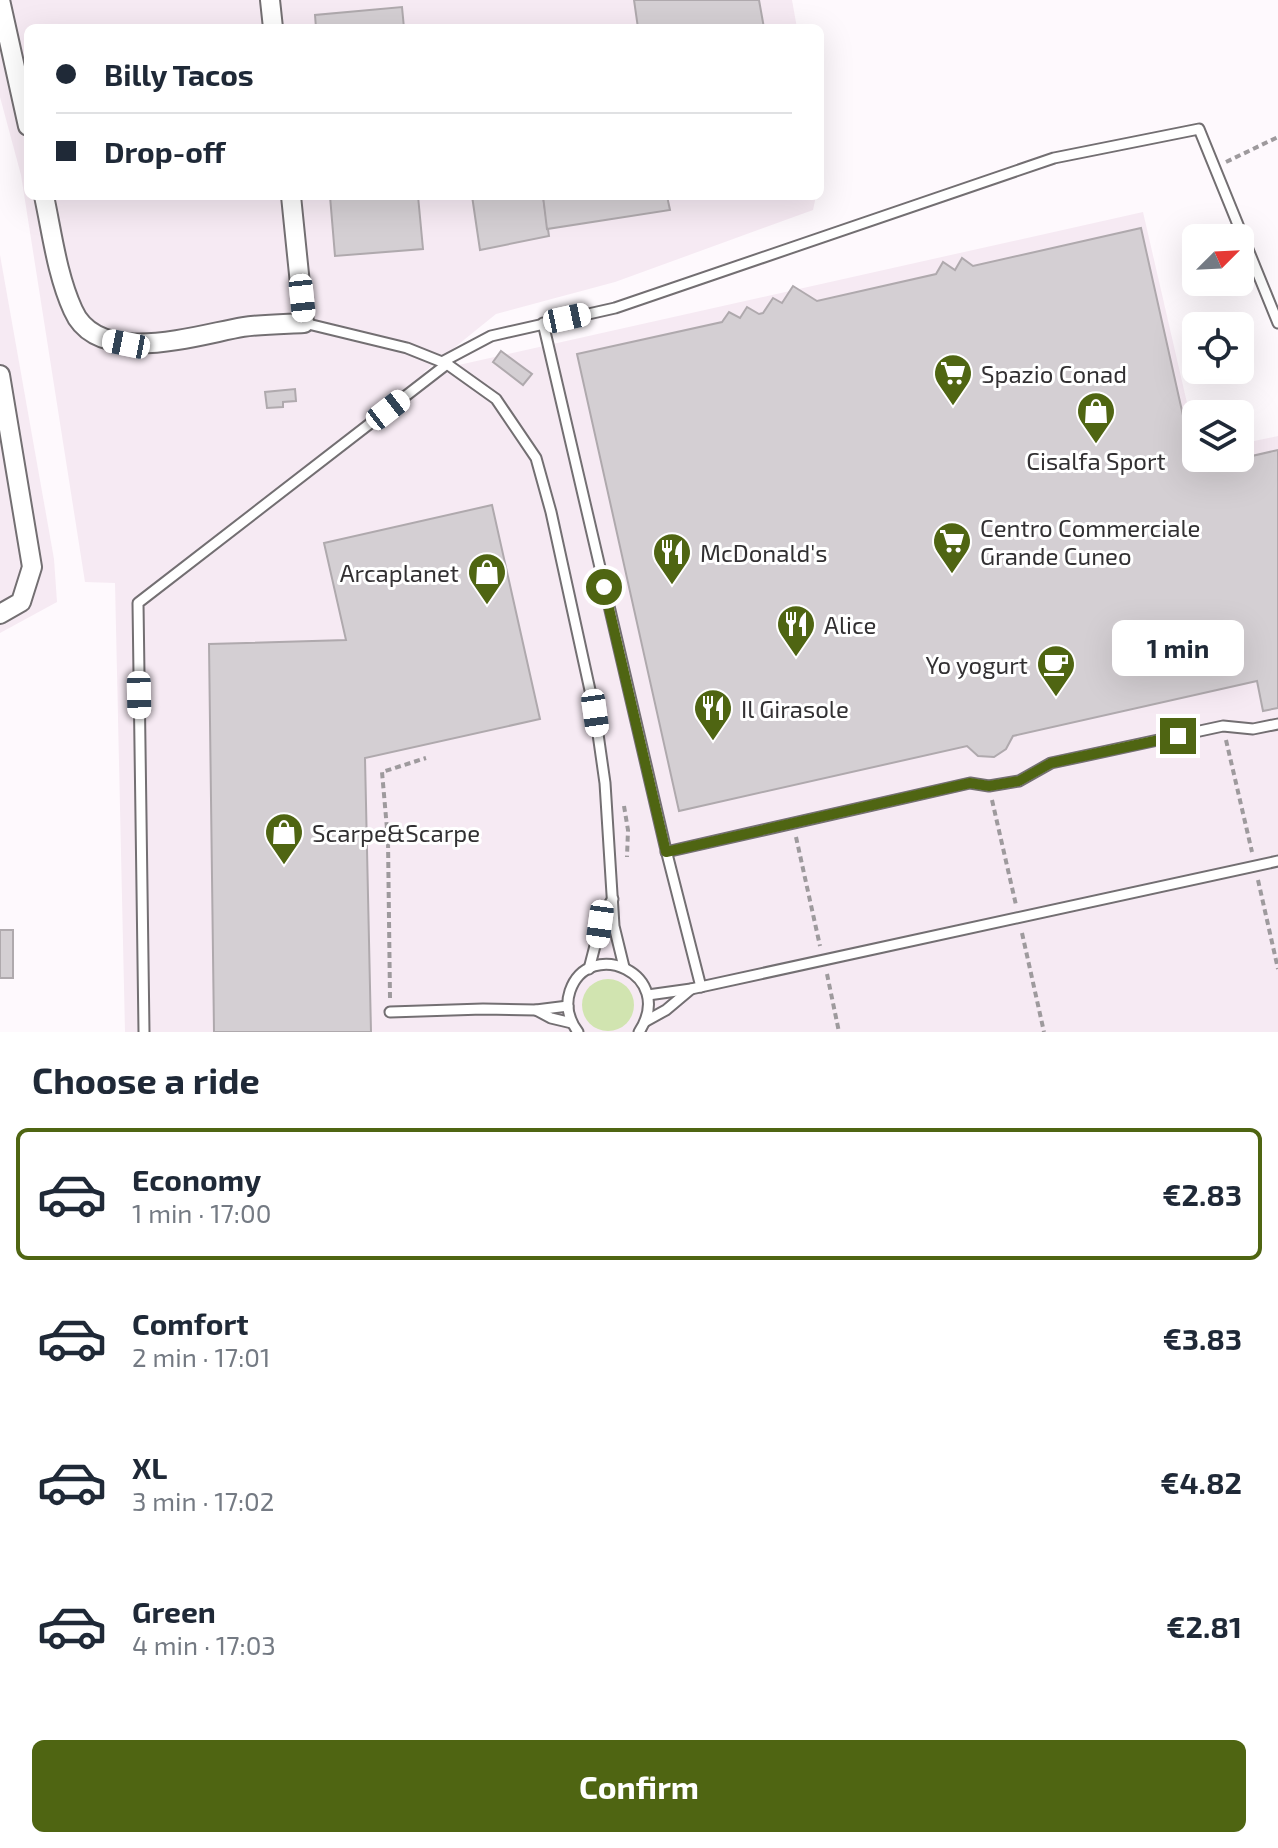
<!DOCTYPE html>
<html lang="en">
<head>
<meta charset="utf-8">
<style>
	:root { --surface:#fff; --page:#f6f6f7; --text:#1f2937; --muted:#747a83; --line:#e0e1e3; --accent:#4f6512 }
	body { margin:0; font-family:"Exo 2",sans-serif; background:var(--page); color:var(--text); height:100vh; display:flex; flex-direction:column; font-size:30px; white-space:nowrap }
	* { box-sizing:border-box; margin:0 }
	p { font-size:26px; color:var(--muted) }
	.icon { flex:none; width:44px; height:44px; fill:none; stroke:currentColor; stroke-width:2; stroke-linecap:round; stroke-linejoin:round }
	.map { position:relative; height:1032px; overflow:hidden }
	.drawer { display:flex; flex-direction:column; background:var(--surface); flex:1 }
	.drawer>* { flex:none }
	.guide { position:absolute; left:24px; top:24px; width:800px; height:176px; border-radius:12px; box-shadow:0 8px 32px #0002; display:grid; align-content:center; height:176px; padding:0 32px; background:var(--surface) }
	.needle { width:52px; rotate:66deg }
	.fabs { position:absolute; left:1182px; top:224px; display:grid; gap:16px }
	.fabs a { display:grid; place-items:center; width:72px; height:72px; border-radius:12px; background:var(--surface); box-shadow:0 8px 32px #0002; font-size:40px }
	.end { position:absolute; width:36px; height:36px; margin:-18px; border:10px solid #4f6512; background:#fff; box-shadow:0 0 0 4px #fff }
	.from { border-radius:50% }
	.bubble { position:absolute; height:56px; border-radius:12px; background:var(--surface); box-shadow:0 8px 32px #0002; font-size:26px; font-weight:700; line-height:56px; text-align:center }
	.car { position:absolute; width:24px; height:48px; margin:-24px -12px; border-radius:10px; box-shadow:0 0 6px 2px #0007; background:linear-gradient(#fff 24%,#345 0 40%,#fff 0 76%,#345 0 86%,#fff 0) }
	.guide b { display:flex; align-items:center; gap:28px; height:76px; font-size:30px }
	.guide b+b { border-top:2px solid var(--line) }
	.guide i { width:20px; height:20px; background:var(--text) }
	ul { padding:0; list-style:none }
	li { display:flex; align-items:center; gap:24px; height:132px; margin:0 16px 12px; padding:0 16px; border:4px solid transparent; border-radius:12px }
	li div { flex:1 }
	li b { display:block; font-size:30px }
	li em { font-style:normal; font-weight:700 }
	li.on { border-color:var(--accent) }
	li>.icon { width:72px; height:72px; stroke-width:1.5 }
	h2 { padding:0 32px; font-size:36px; line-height:96px }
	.cta { display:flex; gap:16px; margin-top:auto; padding:16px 32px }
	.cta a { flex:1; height:92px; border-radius:12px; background:var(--accent); color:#fff; font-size:32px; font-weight:700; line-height:92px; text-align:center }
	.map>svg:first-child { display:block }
	.built { fill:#f6eaf3 }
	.green { fill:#d1e4b0 }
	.building { fill:#d4cfd3; stroke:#afa9ad; stroke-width:2 }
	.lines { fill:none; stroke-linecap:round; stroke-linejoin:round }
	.service-casing { stroke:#736f72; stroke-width:13 }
	.minor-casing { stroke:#736f72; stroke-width:22 }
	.path { stroke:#9e9a9d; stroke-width:4; stroke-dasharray:6 4; stroke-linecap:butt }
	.service { stroke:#fff; stroke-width:9 }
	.minor { stroke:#fff; stroke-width:18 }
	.route { stroke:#4f6512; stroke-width:10 }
	.labels { text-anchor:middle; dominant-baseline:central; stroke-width:6; stroke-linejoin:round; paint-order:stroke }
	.poi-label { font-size:24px; fill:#323032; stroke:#fff; text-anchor:start }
</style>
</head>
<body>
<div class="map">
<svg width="1278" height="1032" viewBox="0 0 1278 1032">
	<rect width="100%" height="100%" fill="#fef9fd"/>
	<g class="built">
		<path d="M0,0H792L797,28H28V196H816L813,210L615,282L496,314L423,373L1143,212L1196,442V458H1240V444L1278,436V1032H125L115,583L85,582L21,175L0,97Z"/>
		<path d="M0,255L54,559L57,602L0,633Z"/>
	</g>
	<circle class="green" cx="608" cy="1005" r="26"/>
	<g class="building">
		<path d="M634,0H759L764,28H638Z"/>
		<path d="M402,7L404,28H316L315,15Z"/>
		<path d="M330,196H418L423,249L335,256Z"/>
		<path d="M472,196H543L549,236L480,250Z"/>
		<path d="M543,196H667L670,210L547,229Z"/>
		<path d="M1141,228L1195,469L1278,450V708L1263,711L1257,681L1013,736L1006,749L994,757L978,756L967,746L679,811L577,354L722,322L729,312L740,318L747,307L759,314L763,313L773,298L782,303L793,286L817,301L936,274L943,262L955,270L962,258L973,266Z"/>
		<path d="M501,351L532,374L523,385L493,362Z"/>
		<path d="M295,389L296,401L283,402V407L267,408L265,392Z"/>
		<path d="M492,505L540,719L365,758L371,1032H214L209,644L346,640L324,543Z"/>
		<rect x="0" y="930" width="13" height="48"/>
	</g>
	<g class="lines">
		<g class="service-casing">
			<g id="service">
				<path d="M304,323L407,348L447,364L496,399L536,458L551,512L595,713L605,783L614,926L624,967"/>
				<path d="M543,323L665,846L701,987"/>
				<path d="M442,362L491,336L615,308L1054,158L1199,129L1278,323"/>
				<path d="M666,852L970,783L989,786L1019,781L1051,763L1223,726L1253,729L1278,724"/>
				<path d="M589,969L604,911L613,899"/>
				<path d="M648,995L691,989L1278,861"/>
				<path d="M536,1010L551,1018L572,1023"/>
				<path d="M390,1012L483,1009L536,1010L568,1006"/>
				<path d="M646,1021L666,1010L691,989"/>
				<path d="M144,1032L138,603L447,364"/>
				<path d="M578,1032C569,1020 565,1006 570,991C589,936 677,974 639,1032"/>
			</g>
		</g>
		<g class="minor-casing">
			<g id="minor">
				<path d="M0,0L28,126"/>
				<path d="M270,0L273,28"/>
				<path d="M44,196C52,233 57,275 73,310C98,368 196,335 243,327C263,324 284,324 304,323L291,196"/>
				<path d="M0,375L32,567L21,602L0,614"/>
			</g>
		</g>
		<g class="path">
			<path d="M1226,162L1278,137"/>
			<path d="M1226,740L1252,852"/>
			<path d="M992,800L1016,905"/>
			<path d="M624,806L628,830L627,857"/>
			<path d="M796,837L820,946"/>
			<path d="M1258,880L1278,969"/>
			<path d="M1022,933L1044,1032"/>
			<path d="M827,974L839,1032"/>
			<path d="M390,998L388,840L382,772L426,758"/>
		</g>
		<use href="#service" class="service"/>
		<use href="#minor" class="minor"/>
	</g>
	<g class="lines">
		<path class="route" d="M604,587L666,852L970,783L989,786L1019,781L1051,763L1178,736"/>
	</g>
	<defs>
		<g id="supermarket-pin" transform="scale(2)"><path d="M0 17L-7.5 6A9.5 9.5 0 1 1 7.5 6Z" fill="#4f6512" stroke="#fff"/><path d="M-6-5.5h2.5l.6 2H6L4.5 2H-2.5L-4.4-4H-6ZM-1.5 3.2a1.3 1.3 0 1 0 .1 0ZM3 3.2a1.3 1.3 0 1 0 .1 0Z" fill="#fff"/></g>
		<g id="shop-pin" transform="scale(2)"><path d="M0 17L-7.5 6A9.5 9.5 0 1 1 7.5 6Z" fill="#4f6512" stroke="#fff"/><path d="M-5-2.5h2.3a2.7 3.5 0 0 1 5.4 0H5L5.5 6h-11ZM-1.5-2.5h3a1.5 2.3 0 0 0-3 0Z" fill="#fff"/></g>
		<g id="restaurant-pin" transform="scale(2)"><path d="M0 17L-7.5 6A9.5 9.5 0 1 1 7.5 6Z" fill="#4f6512" stroke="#fff"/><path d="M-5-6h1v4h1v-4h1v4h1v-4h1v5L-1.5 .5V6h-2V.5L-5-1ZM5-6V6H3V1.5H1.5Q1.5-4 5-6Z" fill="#fff"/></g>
		<g id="cafe-pin" transform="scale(2)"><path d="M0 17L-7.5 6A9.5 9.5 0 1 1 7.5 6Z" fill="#4f6512" stroke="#fff"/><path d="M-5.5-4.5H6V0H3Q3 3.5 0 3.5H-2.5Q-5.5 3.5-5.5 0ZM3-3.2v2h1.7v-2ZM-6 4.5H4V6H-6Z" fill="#fff"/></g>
	</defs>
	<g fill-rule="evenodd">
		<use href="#supermarket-pin" x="953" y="373"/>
		<use href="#shop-pin" x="1096" y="411"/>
		<use href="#supermarket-pin" x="952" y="541"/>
		<use href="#restaurant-pin" x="672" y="552"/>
		<use href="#shop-pin" x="487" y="572"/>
		<use href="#restaurant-pin" x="796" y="624"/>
		<use href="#cafe-pin" x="1056" y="664"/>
		<use href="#restaurant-pin" x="713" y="708"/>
		<use href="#shop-pin" x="284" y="832"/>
	</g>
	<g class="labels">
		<g class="poi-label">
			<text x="981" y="373">Spazio Conad</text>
			<text x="1096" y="460" text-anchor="middle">Cisalfa Sport</text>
			<text x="980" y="527">Centro Commerciale<tspan x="980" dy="28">Grande Cuneo</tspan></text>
			<text x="700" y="552">McDonald's</text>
			<text x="459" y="572" text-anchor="end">Arcaplanet</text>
			<text x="824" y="624">Alice</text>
			<text x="1028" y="664" text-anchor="end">Yo yogurt</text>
			<text x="741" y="708">Il Girasole</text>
			<text x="312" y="832">Scarpe&amp;Scarpe</text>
		</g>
	</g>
</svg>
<div class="fabs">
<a><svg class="needle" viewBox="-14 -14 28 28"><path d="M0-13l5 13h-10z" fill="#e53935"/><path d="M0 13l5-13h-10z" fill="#747a83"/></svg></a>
<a><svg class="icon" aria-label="locate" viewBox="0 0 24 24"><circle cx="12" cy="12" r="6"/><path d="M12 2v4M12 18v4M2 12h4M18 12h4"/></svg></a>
<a><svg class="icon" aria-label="layers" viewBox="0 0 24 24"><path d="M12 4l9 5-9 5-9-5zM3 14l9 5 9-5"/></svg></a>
</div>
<i class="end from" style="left:604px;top:587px"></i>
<i class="end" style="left:1178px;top:736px"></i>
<div class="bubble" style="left:1112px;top:620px;width:132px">1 min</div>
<i class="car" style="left:302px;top:298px;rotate:174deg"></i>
<i class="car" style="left:567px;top:318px;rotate:78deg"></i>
<i class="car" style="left:126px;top:344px;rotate:281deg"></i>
<i class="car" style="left:388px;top:410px;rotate:52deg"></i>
<i class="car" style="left:139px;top:695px;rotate:179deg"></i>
<i class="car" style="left:595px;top:713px;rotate:172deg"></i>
<i class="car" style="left:600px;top:924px;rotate:188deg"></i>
<div class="guide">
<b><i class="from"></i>Billy Tacos</b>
<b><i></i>Drop-off</b>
</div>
</div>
<section class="drawer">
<h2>Choose a ride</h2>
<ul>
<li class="on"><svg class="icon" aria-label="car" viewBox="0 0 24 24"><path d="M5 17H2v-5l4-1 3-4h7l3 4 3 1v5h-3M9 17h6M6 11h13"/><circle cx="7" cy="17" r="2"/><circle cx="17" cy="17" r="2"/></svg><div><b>Economy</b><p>1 min · 17:00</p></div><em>€2.83</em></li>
<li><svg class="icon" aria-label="car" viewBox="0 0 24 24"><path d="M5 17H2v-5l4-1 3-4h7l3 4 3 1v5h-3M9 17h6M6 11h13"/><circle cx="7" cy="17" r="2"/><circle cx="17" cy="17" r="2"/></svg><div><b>Comfort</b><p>2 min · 17:01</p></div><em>€3.83</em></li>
<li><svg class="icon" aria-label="car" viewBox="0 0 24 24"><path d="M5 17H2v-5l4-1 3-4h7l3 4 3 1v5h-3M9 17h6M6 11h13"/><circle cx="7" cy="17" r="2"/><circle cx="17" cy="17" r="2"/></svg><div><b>XL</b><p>3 min · 17:02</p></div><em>€4.82</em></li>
<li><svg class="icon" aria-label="car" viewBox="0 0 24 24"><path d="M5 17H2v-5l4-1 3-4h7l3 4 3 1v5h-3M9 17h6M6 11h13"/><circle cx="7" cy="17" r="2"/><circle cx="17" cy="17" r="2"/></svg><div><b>Green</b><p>4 min · 17:03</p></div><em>€2.81</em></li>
</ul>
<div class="cta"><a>Confirm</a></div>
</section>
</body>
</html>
